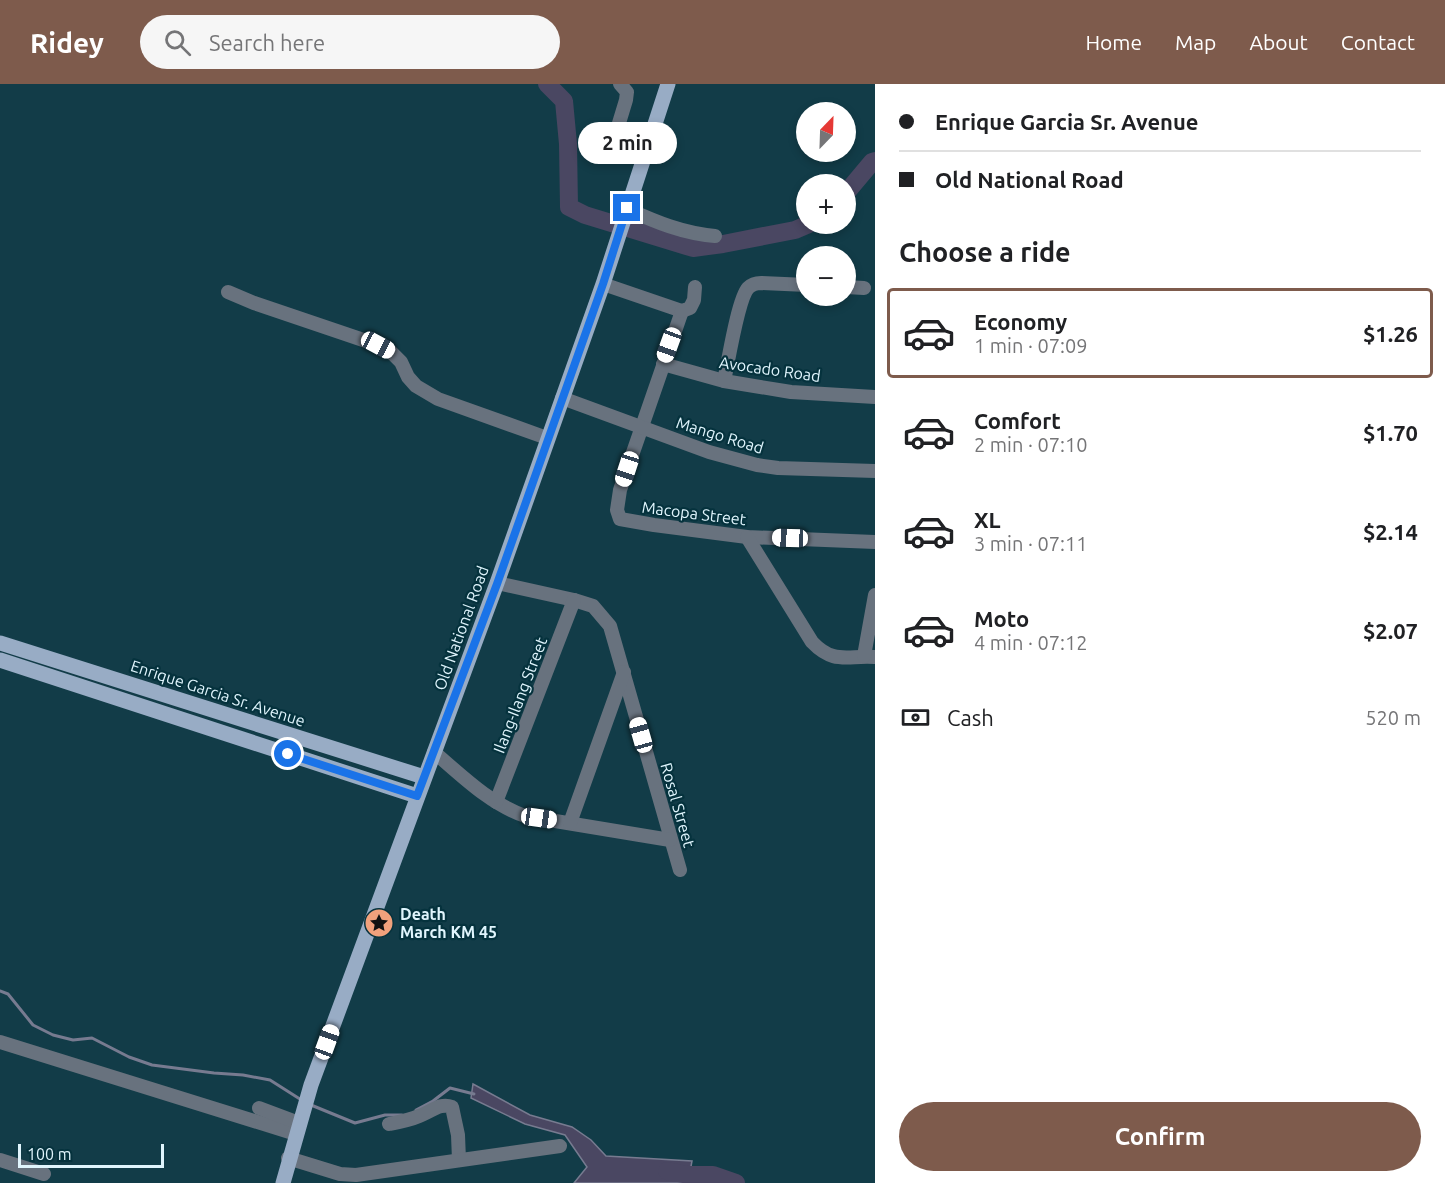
<!DOCTYPE html>
<html lang="en">
<head>
<meta charset="utf-8">
<style>
	:root { --surface:#fff; --page:#f6f6f6; --text:#202124; --muted:#757577; --line:#e0e0e0; --accent:#7e5b4c }
	body { margin:0; font-family:Ubuntu,sans-serif; background:var(--page); color:var(--text); height:100vh; display:flex; flex-direction:column; font-size:22px; white-space:nowrap }
	* { box-sizing:border-box; margin:0 }
	p { font-size:20px; color:var(--muted) }
	.icon { flex:none; width:33px; height:33px; fill:none; stroke:currentColor; stroke-width:2; stroke-linecap:round; stroke-linejoin:round }
	.map { position:relative; flex:1; overflow:hidden }
	.panel { display:flex; flex-direction:column; background:var(--surface); width:570px }
	.panel>* { flex:none }
	.hud { display:grid; align-content:center; height:132px; padding:0 24px; background:var(--surface) }
	.needle { width:39px; rotate:23deg }
	.controls { position:absolute; left:796px; top:18px; display:grid; gap:12px }
	.controls a { display:grid; place-items:center; width:60px; height:60px; border-radius:50%; background:var(--surface); box-shadow:0 3px 9px #0003; font-size:30px }
	.scale { position:absolute; left:18px; bottom:15px; width:146px; box-sizing:border-box; padding-left:6px; border:3px solid #e0f5fd; border-top:0; font-size:16px; line-height:21px; white-space:nowrap; color:#e0f5fd; -webkit-text-stroke:4px #05323d; paint-order:stroke }
	.end { position:absolute; width:27px; height:27px; margin:-14px; border:8px solid #1a73e8; background:#fff; box-shadow:0 0 0 3px #fff }
	.from { border-radius:50% }
	.bubble { position:absolute; height:42px; border-radius:21px; background:var(--surface); box-shadow:0 3px 9px #0003; font-size:20px; font-weight:600; line-height:42px; text-align:center }
	.car { position:absolute; width:18px; height:36px; margin:-18px -9px; border-radius:8px; box-shadow:0 0 4px 2px #0007; background:linear-gradient(#fff 24%,#345 0 40%,#fff 0 76%,#345 0 86%,#fff 0) }
	.hud b { display:flex; align-items:center; gap:21px; height:57px; font-size:22px }
	.hud b+b { border-top:2px solid var(--line) }
	.hud i { width:15px; height:15px; background:var(--text) }
	ul { padding:0; list-style:none }
	li { display:flex; align-items:center; gap:18px; height:90px; margin:0 12px 9px; padding:0 12px; border:3px solid transparent; border-radius:6px }
	li div { flex:1 }
	li b { display:block; font-size:22px }
	li em { font-style:normal; font-weight:600 }
	li.on { border-color:var(--accent) }
	li>.icon { width:54px; height:54px; stroke-width:1.5 }
	h2 { padding:0 24px; font-size:27px; line-height:72px }
	.pay { display:flex; align-items:center; gap:15px; height:66px; padding:0 24px; font-size:22px }
	.pay p { margin-inline-start:auto }
	.action { display:flex; gap:12px; margin-top:auto; padding:12px 24px }
	.action a { flex:1; height:69px; border-radius:36px; background:var(--accent); color:#fff; font-size:24px; font-weight:600; line-height:69px; text-align:center }
	header { display:flex; align-items:center; gap:36px; box-sizing:border-box; height:84px; padding:0 30px; background:var(--accent); color:#fff }
	header strong { font-size:28px }
	nav { display:flex; gap:33px; margin-inline-start:auto; font-size:21px }
	.search { width:420px; height:54px; background:var(--page); display:flex; align-items:center; gap:15px; box-sizing:border-box; padding:0 21px; border-radius:33px; color:var(--muted); font-size:22px }
	main { display:flex; flex:1; min-height:0 }
	.map>svg:first-child { display:block }
	.water { fill:#4a4762; stroke:#777b90; stroke-width:1.5 }
	.lines { fill:none; stroke-linecap:round; stroke-linejoin:round }
	.stream { stroke:#777b90; stroke-width:3 }
	.river { stroke:#4a4762; stroke-width:18 }
	.minor { stroke:#68727e; stroke-width:14 }
	.major { stroke:#98acc5; stroke-width:15 }
	.route { stroke:#1a73e8; stroke-width:8 }
	.labels { text-anchor:middle; dominant-baseline:central; stroke-width:4.5; stroke-linejoin:round; paint-order:stroke }
	.street-label { font-size:16px; fill:#e0f5fd; stroke:#05323d }
	.poi-label { font-size:16px; font-weight:bold; fill:#e0f5fd; stroke:#05323d; text-anchor:start }
</style>
</head>
<body>
<header>
<strong>Ridey</strong>
<div class="search"><svg class="icon" aria-label="search" viewBox="0 0 24 24"><circle cx="10" cy="10" r="6"/><path d="M15 15l6 6"/></svg>Search here</div>
<nav><a>Home</a><a>Map</a><a>About</a><a>Contact</a></nav>
</header>
<main>
<div class="map">
<svg width="875" height="1099" viewBox="0 0 875 1099">
	<rect width="100%" height="100%" fill="#123c48"/>
	<path class="water" d="M473,1000L530,1031L572,1043L591,1056L606,1072L692,1077L688,1099H574L587,1083L565,1051L525,1040L471,1014Z"/>
	<g class="lines">
		<g class="stream">
			<path d="M0,907L8,910L33,941L53,951L73,956L92,954L129,973L152,981L214,989L243,991L270,996L303,1017"/>
			<path d="M311,1021L355,1039L385,1031H402"/>
			<path d="M416,1026L433,1017L450,1004L474,1010"/>
		</g>
		<g class="river">
			<path d="M547,0L564,17L568,60L569,123L585,131L693,164L723,160L795,146L809,140"/>
			<path d="M846,109L872,78L875,77"/>
			<path d="M667,1087L689,1091H713L736,1099"/>
		</g>
		<g class="minor">
			<path d="M620,0L627,8L626,16L616,49L618,52L647,63"/>
			<path d="M627,125C656,138 682,149 715,152"/>
			<path d="M603,200L682,227"/>
			<path d="M846,203L864,204"/>
			<path d="M228,208L254,219L378,261L391,268L401,278L408,293L416,302L438,315L547,354"/>
			<path d="M682,227L620,406L617,426L620,435L654,441L747,453L875,458"/>
			<path d="M682,227L690,224L694,216L695,203"/>
			<path d="M663,280L724,297L791,308L875,313"/>
			<path d="M724,297C728,279 738,215 748,204C752,200 756,199 761,199L807,201"/>
			<path d="M562,314L709,368L757,381L778,384L875,387"/>
			<path d="M747,453L812,558C834,581 847,571 875,573"/>
			<path d="M497,499L574,516L593,522L610,542L680,786"/>
			<path d="M864,572L875,511"/>
			<path d="M434,668C462,692 490,720 525,732L670,756"/>
			<path d="M496,718L574,516"/>
			<path d="M570,739L624,588"/>
			<path d="M0,958L296,1050"/>
			<path d="M259,1024L299,1039"/>
			<path d="M389,1040C399,1038 410,1036 419,1032C431,1028 440,1018 452,1023L458,1051L459,1076"/>
			<path d="M288,1074L340,1090L356,1091L560,1062"/>
			<path d="M0,1076L44,1090"/>
		</g>
		<g class="major">
			<path d="M0,559L424,693"/>
			<path d="M0,576L417,712"/>
			<path d="M283,1099L311,1001L497,499L603,200L668,0"/>
		</g>
	</g>
	<g class="lines">
		<path class="route" d="M288,670L417,712L497,500L603,200L627,124"/>
	</g>
	<defs>
		<g id="sight-disc" transform="scale(1.5)"><circle r="9.5" fill="#f1a17c" stroke="#05323d"/><path d="M0-6L1.8-2.2L6-1.7L2.9 1.2L3.7 5.4L0 3.3L-3.7 5.4L-2.9 1.2L-6-1.7L-1.8-2.2Z" fill="#111"/></g>
	</defs>
	<g fill-rule="evenodd">
		<use href="#sight-disc" x="379" y="839"/>
	</g>
	<g class="labels">
		<g class="street-label">
			<text transform="translate(770 285) rotate(8)">Avocado Road</text>
			<text transform="translate(720 351) rotate(17)">Mango Road</text>
			<text transform="translate(694 429) rotate(7)">Macopa Street</text>
			<text transform="translate(461 544) rotate(-70)">Old National Road</text>
			<text transform="translate(218 609) rotate(18)">Enrique Garcia Sr. Avenue</text>
			<text transform="translate(520 611) rotate(-69)">Ilang-Ilang Street</text>
			<text transform="translate(678 721) rotate(74)">Rosal Street</text>
		</g>
		<g class="poi-label">
			<text x="400" y="830">Death<tspan x="400" dy="18">March KM 45</tspan></text>
		</g>
	</g>
</svg>
<div class="controls">
<a><svg class="needle" viewBox="-14 -14 28 28"><path d="M0-13l5 13h-10z" fill="#e53935"/><path d="M0 13l5-13h-10z" fill="#757577"/></svg></a>
<a>+</a>
<a>−</a>
</div>
<div class="scale">100 m</div>
<i class="end from" style="left:288px;top:670px"></i>
<i class="end" style="left:627px;top:124px"></i>
<div class="bubble" style="left:578px;top:38px;width:99px">2 min</div>
<i class="car" style="left:378px;top:261px;rotate:118deg"></i>
<i class="car" style="left:669px;top:261px;rotate:200deg"></i>
<i class="car" style="left:627px;top:385px;rotate:198deg"></i>
<i class="car" style="left:790px;top:454px;rotate:272deg"></i>
<i class="car" style="left:641px;top:651px;rotate:344deg"></i>
<i class="car" style="left:539px;top:734px;rotate:98deg"></i>
<i class="car" style="left:327px;top:958px;rotate:20deg"></i>
</div>
<section class="panel">
<div class="hud">
<b><i class="from"></i>Enrique Garcia Sr. Avenue</b>
<b><i></i>Old National Road</b>
</div>
<h2>Choose a ride</h2>
<ul>
<li class="on"><svg class="icon" aria-label="car" viewBox="0 0 24 24"><path d="M5 17H2v-5l4-1 3-4h7l3 4 3 1v5h-3M9 17h6M6 11h13"/><circle cx="7" cy="17" r="2"/><circle cx="17" cy="17" r="2"/></svg><div><b>Economy</b><p>1 min · 07:09</p></div><em>$1.26</em></li>
<li><svg class="icon" aria-label="car" viewBox="0 0 24 24"><path d="M5 17H2v-5l4-1 3-4h7l3 4 3 1v5h-3M9 17h6M6 11h13"/><circle cx="7" cy="17" r="2"/><circle cx="17" cy="17" r="2"/></svg><div><b>Comfort</b><p>2 min · 07:10</p></div><em>$1.70</em></li>
<li><svg class="icon" aria-label="car" viewBox="0 0 24 24"><path d="M5 17H2v-5l4-1 3-4h7l3 4 3 1v5h-3M9 17h6M6 11h13"/><circle cx="7" cy="17" r="2"/><circle cx="17" cy="17" r="2"/></svg><div><b>XL</b><p>3 min · 07:11</p></div><em>$2.14</em></li>
<li><svg class="icon" aria-label="car" viewBox="0 0 24 24"><path d="M5 17H2v-5l4-1 3-4h7l3 4 3 1v5h-3M9 17h6M6 11h13"/><circle cx="7" cy="17" r="2"/><circle cx="17" cy="17" r="2"/></svg><div><b>Moto</b><p>4 min · 07:12</p></div><em>$2.07</em></li>
</ul>
<div class="pay"><svg class="icon" aria-label="cash" viewBox="0 0 24 24"><path d="M3 7h18v10H3z"/><circle cx="12" cy="12" r="2"/></svg>Cash<p>520 m</p></div>
<div class="action"><a>Confirm</a></div>
</section>
</main>
</body>
</html>
